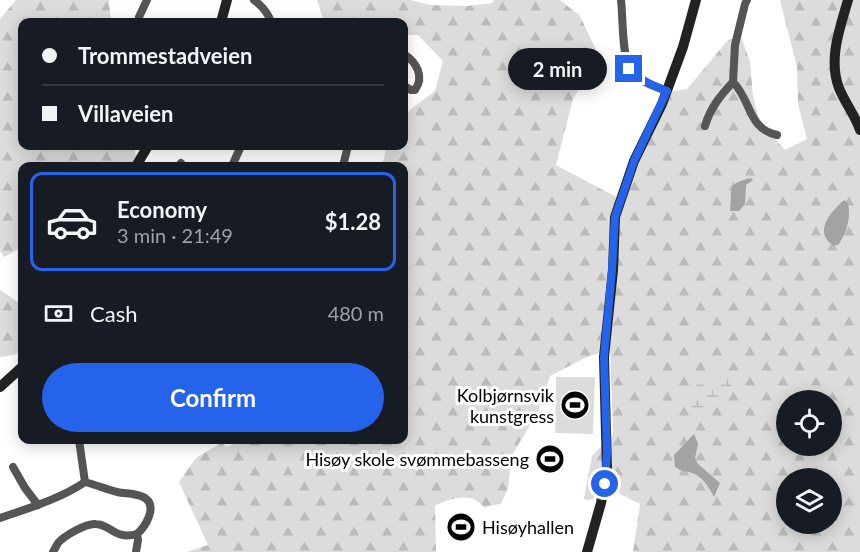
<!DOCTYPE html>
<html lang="en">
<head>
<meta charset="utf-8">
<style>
	:root { --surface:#171b24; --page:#20242c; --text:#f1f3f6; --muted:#9ea1a6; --line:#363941; --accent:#2563eb }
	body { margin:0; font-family:Lato,sans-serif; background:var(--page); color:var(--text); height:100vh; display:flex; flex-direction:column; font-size:22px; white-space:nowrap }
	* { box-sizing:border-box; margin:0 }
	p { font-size:20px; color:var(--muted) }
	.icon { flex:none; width:33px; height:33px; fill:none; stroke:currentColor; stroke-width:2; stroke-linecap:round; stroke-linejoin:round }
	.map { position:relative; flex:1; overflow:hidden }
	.sheet { position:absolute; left:18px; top:162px; width:390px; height:282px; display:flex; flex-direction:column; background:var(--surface); border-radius:12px; box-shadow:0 3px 15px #0003 }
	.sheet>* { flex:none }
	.hud { position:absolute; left:18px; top:18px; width:390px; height:132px; border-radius:12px; box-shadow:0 3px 15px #0003; display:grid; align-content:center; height:132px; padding:0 24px; background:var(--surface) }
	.tools { position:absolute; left:776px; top:390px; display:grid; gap:12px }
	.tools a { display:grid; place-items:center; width:66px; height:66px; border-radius:50%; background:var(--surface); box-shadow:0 3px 15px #0003; font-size:30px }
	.end { position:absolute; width:27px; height:27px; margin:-14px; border:8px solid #2563eb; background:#fff; box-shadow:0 0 0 3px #fff }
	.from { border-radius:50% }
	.bubble { position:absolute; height:42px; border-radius:21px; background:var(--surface); box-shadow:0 3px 15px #0003; font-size:20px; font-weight:700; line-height:42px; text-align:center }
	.hud b { display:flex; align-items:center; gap:21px; height:57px; font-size:22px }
	.hud b+b { border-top:2px solid var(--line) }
	.hud i { width:15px; height:15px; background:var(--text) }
	ul { padding:10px 0 0; list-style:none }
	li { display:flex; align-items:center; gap:18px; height:99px; margin:0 12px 9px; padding:0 12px; border:3px solid transparent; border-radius:12px }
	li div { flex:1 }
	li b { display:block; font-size:22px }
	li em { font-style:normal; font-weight:700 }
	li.active { border-color:var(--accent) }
	li>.icon { width:54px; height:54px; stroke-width:1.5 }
	.pay { display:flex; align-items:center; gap:15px; height:66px; padding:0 24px; font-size:22px }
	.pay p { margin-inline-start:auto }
	.button { display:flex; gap:12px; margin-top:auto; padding:12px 24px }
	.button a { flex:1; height:69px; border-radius:36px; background:var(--accent); color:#fff; font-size:24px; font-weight:700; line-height:69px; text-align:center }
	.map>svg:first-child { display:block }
	.forest { fill:url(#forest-firs); fill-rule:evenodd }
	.wetland { fill:url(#wetland-marsh) }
	.park { fill:#dcdcdc }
	.water { fill:#a3a3a3 }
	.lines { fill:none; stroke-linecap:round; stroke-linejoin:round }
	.minor { stroke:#555; stroke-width:8 }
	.secondary { stroke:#222; stroke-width:10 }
	.route { stroke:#2563eb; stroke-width:8 }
	.labels { text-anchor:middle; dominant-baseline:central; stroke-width:6; stroke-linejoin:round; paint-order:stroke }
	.poi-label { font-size:18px; fill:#000; stroke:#fff; text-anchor:end }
</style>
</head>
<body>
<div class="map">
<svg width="860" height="552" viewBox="0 0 860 552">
	<defs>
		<pattern id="forest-firs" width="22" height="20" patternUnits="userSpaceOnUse" patternTransform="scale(1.5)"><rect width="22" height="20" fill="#dcdcdc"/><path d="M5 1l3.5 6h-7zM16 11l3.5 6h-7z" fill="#bbb"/></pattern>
		<pattern id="wetland-marsh" width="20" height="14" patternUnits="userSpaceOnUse" patternTransform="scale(1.5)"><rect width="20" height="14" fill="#dcdcdc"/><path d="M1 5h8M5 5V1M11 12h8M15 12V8" fill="none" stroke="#bbb"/></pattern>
	</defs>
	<rect width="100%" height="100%" fill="#fff"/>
	<g class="forest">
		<path d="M16,0H109L110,14L113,22H22V146H134L136,156L129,166H22V247L4,257L0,251V19Z"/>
		<path d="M317,0H410L431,5L467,6L492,3L494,0H560L580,16L596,50L594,64L573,99L556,165L618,198L667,92L687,89L728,40L741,37L750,61L753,97L760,122L785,150L807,139L798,104L797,67L780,0H860V552H633L640,504L610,489L598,487L593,499L588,500L584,498L592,456L613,434L610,349L585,358L550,376L538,412L512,455L508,488L501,504L492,505L484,508C473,491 450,498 435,506L436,552H187L208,545L179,482L196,458L221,443L227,447L241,440H404V166H382L387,146H404V117L412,108L435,91L443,61L418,35H404V22H324ZM786,400H831V446H786ZM786,478H831V524H786Z"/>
		<path d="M0,290L22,305V351L14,355L0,357Z"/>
	</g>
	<path class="wetland" d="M722,376L731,380V389L715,408L698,415L691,406V395L694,388L702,380Z"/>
	<path class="park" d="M556,377H595L593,434L555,433Z"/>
	<g class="water">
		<path d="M751,178L753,180L746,185L745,204L739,211H730C733,189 725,184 751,178Z"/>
		<path d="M844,200L848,203C851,218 847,231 839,244L834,246C812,232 831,212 844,200Z"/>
		<path d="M694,434L698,444L695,458L698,464L720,483L714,497C709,487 702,475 689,472C683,471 681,471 675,467L674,455Z"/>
	</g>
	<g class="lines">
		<g class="minor">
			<path d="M254,0C262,6 268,13 271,22"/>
			<path d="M621,0C623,17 622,57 630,70C637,81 655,86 667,91"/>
			<path d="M747,0L745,4L735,45L733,82C752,101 747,128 777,135"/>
			<path d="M139,17L147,0"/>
			<path d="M404,54C416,62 425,76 415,90H411L404,86"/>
			<path d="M705,126C710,108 721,95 733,82"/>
			<path d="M179,166L181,163"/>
			<path d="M232,166L241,146"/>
			<path d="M343,166L348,146"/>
			<path d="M79,440L85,482C96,485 106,489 117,492C126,494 137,493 145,498C158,507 145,527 137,534L138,540L136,552"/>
			<path d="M13,467L25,488L38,505"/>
			<path d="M0,518C29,508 60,499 85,482"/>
			<path d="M53,552C54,550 57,545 58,543C64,536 86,523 96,524C112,525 114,540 137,534"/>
		</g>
		<g class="secondary">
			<path d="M848,0C840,28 828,59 839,88C845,103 855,115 860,130"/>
			<path d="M221,22L227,0"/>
			<path d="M136,166L148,146"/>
			<path d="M0,387L22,367"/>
			<path d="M587,552L601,503L607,470L604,357L613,270L615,217L634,161L662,104L683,47L696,0"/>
		</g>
	</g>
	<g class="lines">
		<path class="route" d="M605,484L607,452L604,357L612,270L615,217L634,161L667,91C653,86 639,80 629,69"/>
	</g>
	<defs>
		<g id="stadium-disc" transform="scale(1.5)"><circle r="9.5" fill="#000" stroke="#fff"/><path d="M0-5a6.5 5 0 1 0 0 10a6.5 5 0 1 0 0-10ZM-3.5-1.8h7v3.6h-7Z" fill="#fff"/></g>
	</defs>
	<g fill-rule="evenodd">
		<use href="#stadium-disc" x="575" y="405"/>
		<use href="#stadium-disc" x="550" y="459"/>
		<use href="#stadium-disc" x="461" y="527"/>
	</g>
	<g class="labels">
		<g class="poi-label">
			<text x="554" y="395">Kolbjørnsvik<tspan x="554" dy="21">kunstgress</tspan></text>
			<text x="529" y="459">Hisøy skole svømmebasseng</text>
			<text x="482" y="527" text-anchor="start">Hisøyhallen</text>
		</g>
	</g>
</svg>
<div class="tools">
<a><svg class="icon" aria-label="locate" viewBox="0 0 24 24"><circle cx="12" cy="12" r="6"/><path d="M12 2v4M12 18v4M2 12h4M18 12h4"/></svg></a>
<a><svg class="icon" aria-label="layers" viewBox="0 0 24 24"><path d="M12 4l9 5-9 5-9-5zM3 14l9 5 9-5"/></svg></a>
</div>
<i class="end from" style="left:605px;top:484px"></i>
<i class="end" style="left:629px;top:69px"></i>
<div class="bubble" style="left:508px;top:48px;width:99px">2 min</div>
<div class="hud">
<b><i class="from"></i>Trommestadveien</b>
<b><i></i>Villaveien</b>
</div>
<section class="sheet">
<ul>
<li class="active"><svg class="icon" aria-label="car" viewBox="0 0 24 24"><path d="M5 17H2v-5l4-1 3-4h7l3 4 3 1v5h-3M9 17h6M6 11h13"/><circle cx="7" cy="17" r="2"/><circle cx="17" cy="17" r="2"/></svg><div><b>Economy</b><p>3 min · 21:49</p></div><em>$1.28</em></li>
</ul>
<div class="pay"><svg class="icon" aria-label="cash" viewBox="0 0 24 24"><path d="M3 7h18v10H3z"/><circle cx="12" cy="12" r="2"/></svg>Cash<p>480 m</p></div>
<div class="button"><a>Confirm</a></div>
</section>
</div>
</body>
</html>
